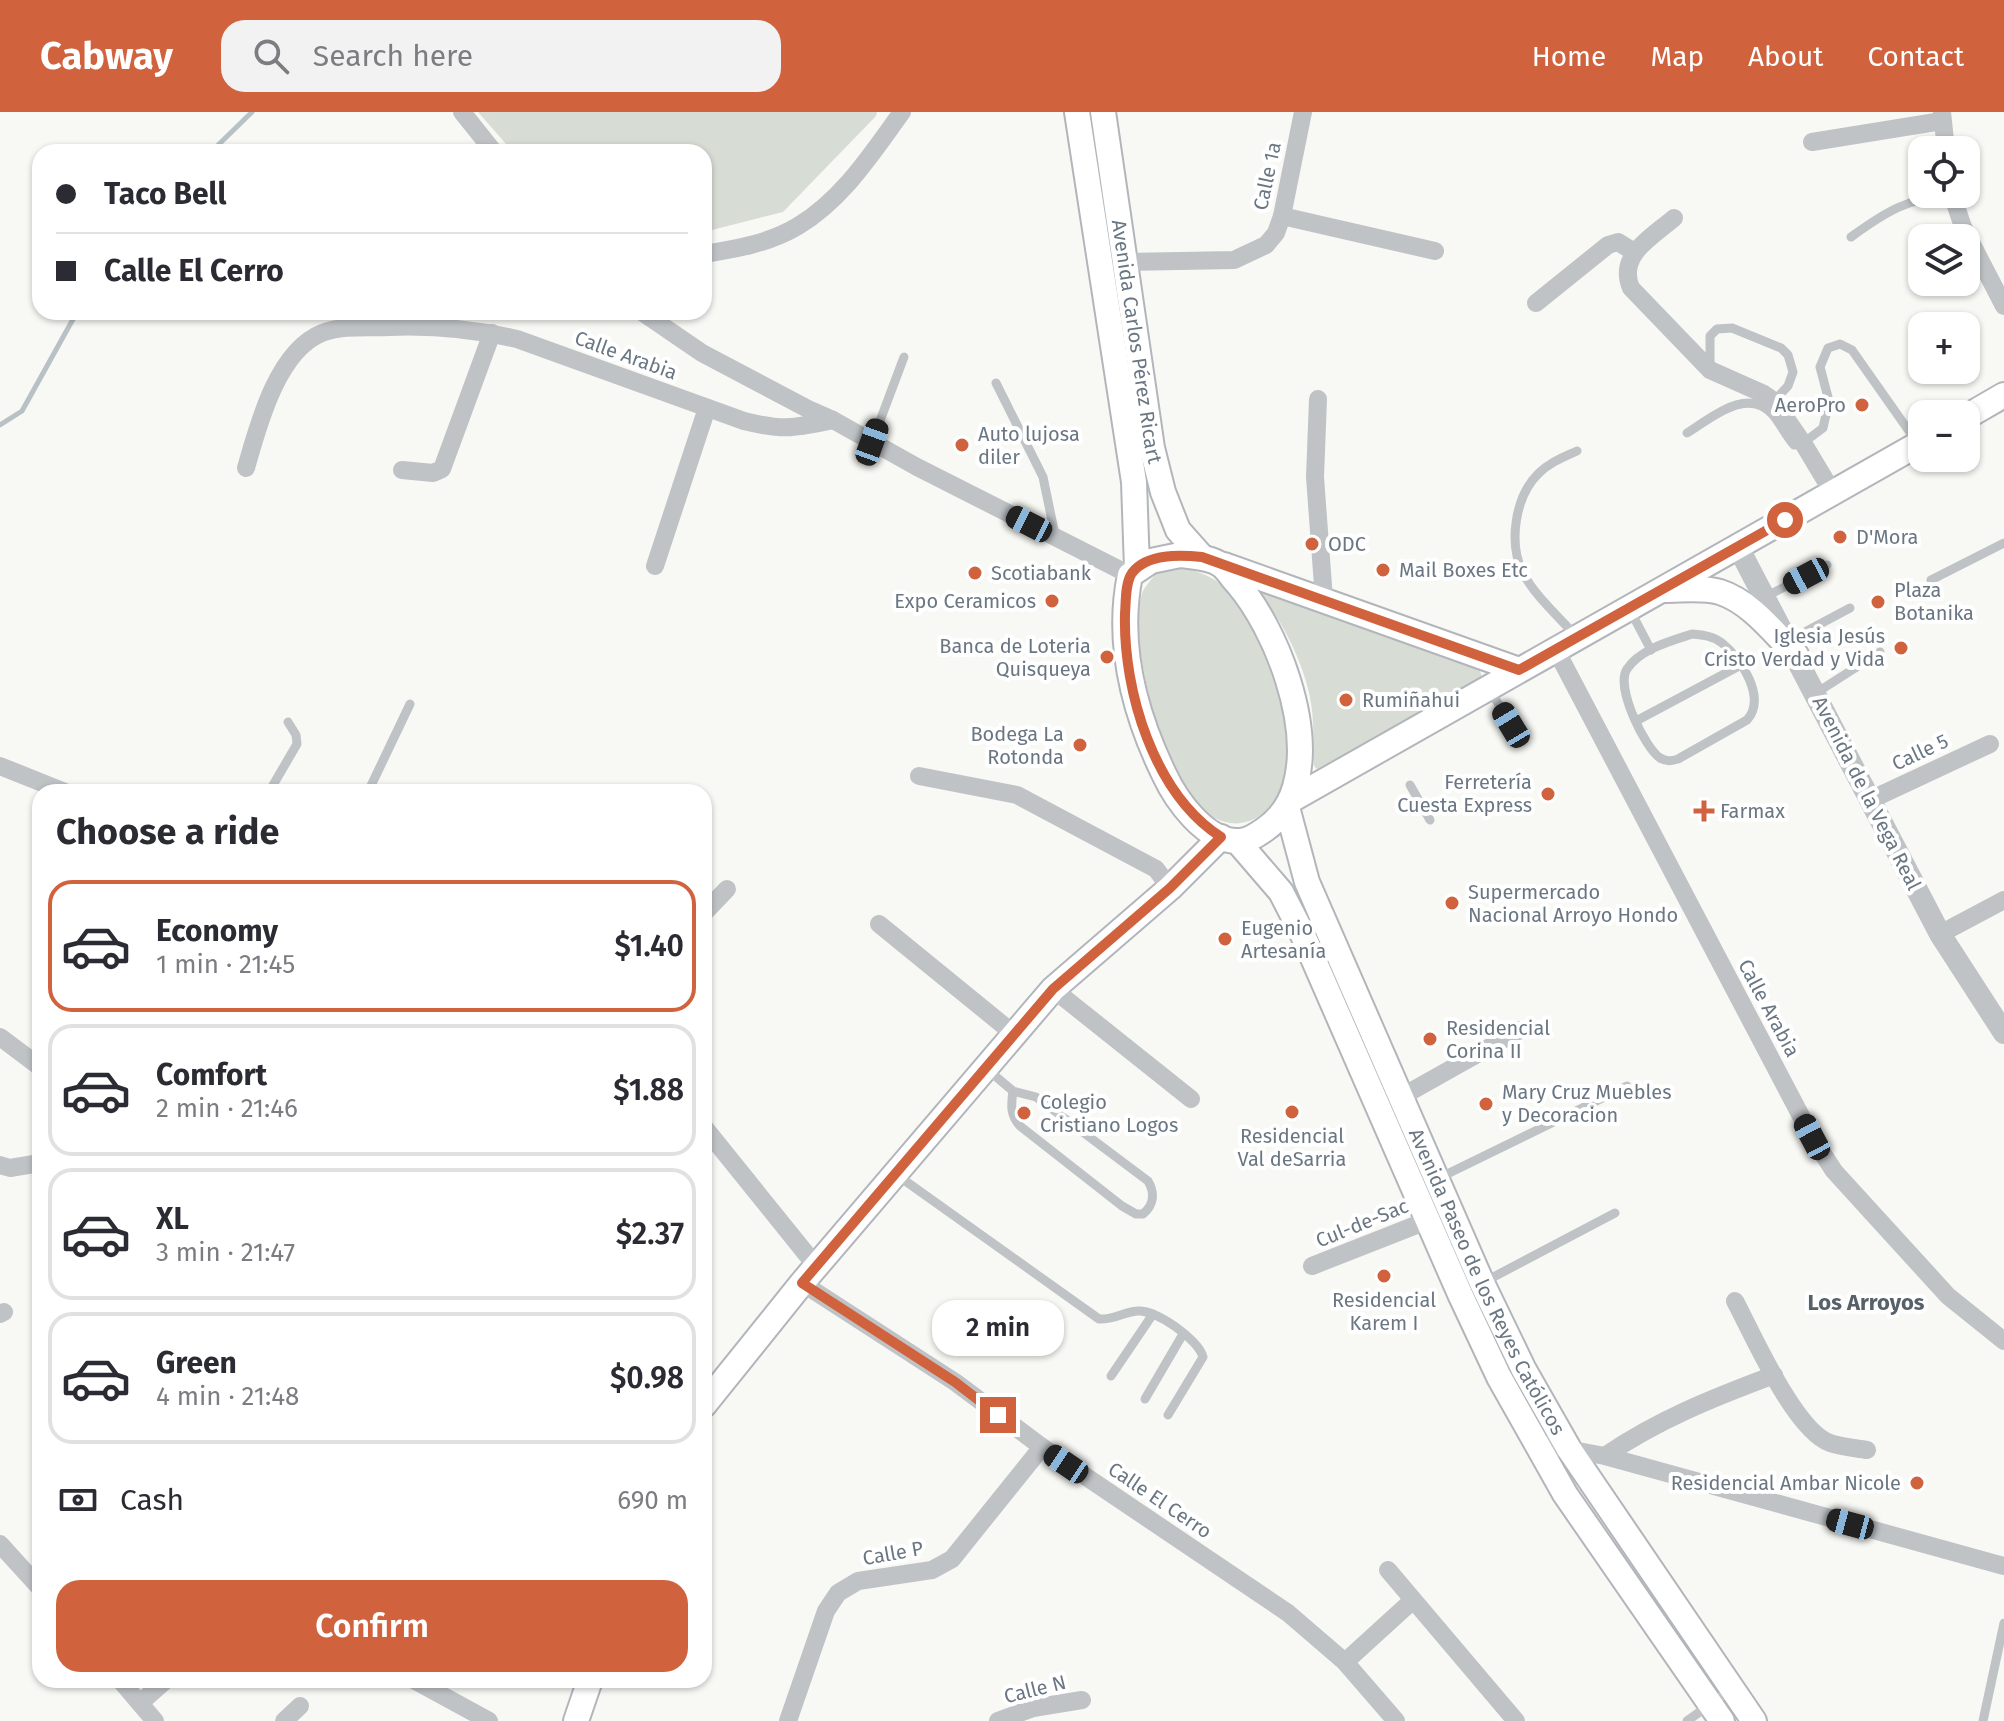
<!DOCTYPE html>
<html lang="en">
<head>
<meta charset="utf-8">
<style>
	:root { --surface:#fff; --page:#f2f2f3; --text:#2b2b33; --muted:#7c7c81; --line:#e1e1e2; --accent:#d0623d }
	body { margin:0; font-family:"Fira Sans",sans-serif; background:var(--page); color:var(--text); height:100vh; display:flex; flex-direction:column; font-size:30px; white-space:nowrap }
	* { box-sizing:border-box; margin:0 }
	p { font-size:26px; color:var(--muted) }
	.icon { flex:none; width:44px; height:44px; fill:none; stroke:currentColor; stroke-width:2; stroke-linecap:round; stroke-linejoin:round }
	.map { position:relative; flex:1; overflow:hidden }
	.side { position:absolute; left:32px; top:672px; width:680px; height:904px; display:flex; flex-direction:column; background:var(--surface); border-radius:24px; box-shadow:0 2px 6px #0004 }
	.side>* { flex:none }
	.hud { position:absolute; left:32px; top:32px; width:680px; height:176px; border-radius:24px; box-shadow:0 2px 6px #0004; display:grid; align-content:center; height:176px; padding:0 24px; background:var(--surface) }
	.controls { position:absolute; left:1908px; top:24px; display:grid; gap:16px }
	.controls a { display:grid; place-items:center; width:72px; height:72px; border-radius:16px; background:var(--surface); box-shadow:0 2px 6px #0004; font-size:40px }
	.end { position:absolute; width:36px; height:36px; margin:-18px; border:10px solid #d0623d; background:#fff; box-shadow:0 0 0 4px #fff }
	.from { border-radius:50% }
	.bubble { position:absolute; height:56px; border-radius:24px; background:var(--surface); box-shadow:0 2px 6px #0004; font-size:26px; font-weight:600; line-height:56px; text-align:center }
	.car { position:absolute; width:24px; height:48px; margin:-24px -12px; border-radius:10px; box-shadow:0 0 6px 2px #0007; background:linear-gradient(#222 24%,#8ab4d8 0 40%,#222 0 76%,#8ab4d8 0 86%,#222 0) }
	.hud b { display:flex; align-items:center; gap:28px; height:76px; font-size:30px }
	.hud b+b { border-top:2px solid var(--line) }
	.hud i { width:20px; height:20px; background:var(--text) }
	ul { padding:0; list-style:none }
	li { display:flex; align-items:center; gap:24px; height:132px; margin:0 16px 12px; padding:0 8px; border:4px solid var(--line); border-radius:24px }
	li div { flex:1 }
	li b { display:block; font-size:30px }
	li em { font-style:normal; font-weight:600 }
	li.on { border-color:var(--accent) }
	li>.icon { width:72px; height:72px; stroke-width:1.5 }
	h2 { padding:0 24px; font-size:36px; line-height:96px }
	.pay { display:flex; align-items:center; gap:20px; height:88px; padding:0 24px; font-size:30px }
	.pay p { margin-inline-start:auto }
	.primary-button { display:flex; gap:16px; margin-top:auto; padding:16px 24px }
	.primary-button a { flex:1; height:92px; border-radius:24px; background:var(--accent); color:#fff; font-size:32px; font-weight:600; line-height:92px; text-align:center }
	header { display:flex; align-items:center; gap:48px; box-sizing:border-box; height:112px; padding:0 40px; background:var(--accent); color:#fff }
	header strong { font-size:38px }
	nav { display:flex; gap:44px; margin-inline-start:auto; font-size:28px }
	.search { width:560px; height:72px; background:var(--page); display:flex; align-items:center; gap:20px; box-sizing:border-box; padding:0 28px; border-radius:24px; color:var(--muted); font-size:30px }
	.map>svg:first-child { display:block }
	.green { fill:#d7dcd5 }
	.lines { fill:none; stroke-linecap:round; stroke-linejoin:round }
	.stream { stroke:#b8c2c6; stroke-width:5 }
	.secondary-casing { stroke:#b2b6bb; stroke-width:28 }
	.service { stroke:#bfc3c6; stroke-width:9 }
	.minor { stroke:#bfc3c6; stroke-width:18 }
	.tertiary { stroke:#bfc3c6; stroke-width:22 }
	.secondary { stroke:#fff; stroke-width:24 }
	.route { stroke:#d0623d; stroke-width:10 }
	.poi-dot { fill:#d0623d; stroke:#fff; stroke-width:3 }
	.labels { text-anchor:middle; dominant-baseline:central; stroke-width:8; stroke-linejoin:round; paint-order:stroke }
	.street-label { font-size:20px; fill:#6a7783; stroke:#fff }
	.poi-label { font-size:20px; fill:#6a7783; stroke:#fff; text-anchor:start }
	.neighbourhood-label { font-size:22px; font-weight:bold; fill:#576169; stroke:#fff }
</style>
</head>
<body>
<header>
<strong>Cabway</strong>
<div class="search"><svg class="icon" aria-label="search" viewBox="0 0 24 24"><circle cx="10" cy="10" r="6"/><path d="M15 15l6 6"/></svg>Search here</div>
<nav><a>Home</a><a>Map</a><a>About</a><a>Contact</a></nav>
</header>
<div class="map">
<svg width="2004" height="1609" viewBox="0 0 2004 1609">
	<rect width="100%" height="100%" fill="#f8f8f5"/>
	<g class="green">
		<path d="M478,0H877L876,4L783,100L704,120V40H513Z"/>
		<path d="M1180,455C1205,460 1232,474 1246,496C1256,511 1274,550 1279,567C1287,593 1296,651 1285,675C1279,689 1269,699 1256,706C1201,735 1160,640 1152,599C1146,566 1130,512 1143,479C1146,473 1153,466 1157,460Z"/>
		<path d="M1262,477L1479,554L1482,566L1479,571L1317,657L1314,654C1313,636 1314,616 1312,598C1308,560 1285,513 1262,484Z"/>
	</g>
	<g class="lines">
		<g class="stream">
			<path d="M211,40L252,0"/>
			<path d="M0,313L22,299L77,200"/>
		</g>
		<g class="secondary-casing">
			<g id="secondary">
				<path d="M1077,0L1134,370L1137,456"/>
				<path id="s1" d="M1103,0L1152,336L1163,380L1178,418L1202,445"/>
				<path d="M1966,305L2004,283"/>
				<path d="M1180,443C1193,445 1210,445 1221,453C1227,457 1232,466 1237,471C1277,518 1313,613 1295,675C1290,693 1280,707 1264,718C1257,723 1246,730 1237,729C1205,729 1176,688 1164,662C1134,600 1116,532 1130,463L1151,449Z"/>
				<path d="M1224,453L1519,558"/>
				<path d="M1664,478C1682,478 1703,475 1720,480C1751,490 1774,521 1796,543"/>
				<path d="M1291,688L1922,330"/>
				<path id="s2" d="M1287,695L1307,770L1482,1171L1524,1258L1569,1337L1754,1609"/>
				<path d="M1238,730L1281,780L1302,821L1460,1182L1499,1265L1565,1382L1722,1609"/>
				<path d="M704,1293L802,1171L1053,877L1170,776L1221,725"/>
				<path d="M576,1609L590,1568"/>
			</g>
		</g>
		<g class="service">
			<path d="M1851,125C1884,101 1910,84 1952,84"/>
			<path d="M1710,255V224L1717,217L1732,216L1781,236L1788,243L1793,260L1788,274L1774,289"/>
			<path d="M996,271L1043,365L1055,423"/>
			<path d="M1687,321C1710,307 1747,274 1772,302C1780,311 1786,324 1794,333L1803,331L1823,316L1829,289L1820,255L1828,236L1840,232L1852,238L1916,329"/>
			<path d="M872,330L904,245"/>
			<path d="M1931,468L2004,431"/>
			<path d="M1765,485L1827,453"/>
			<path d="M1630,498L1651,538"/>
			<path d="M1692,522C1703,523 1713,524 1722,531C1741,546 1767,586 1747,608L1678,647C1671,649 1667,650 1660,646C1645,636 1615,575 1627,557C1640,537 1671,529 1692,522Z"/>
			<path d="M1575,523C1558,504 1535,484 1523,461C1508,431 1515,384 1539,361C1550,350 1564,345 1577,339"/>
			<path d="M1788,529L1850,496"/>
			<path d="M1490,578L1511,613"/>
			<path d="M1816,581L1880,540"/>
			<path d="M1636,609L1741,553"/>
			<path d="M1410,673L1430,708"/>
			<path d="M269,680L297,632L296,623L288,610"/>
			<path d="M368,680L410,592"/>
			<path d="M988,958L1013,979L1036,985L1148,1069C1155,1081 1154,1093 1143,1102H1136L1122,1094L1020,1014C1010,1003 1011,993 1013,979"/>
			<path d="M897,1063L1099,1207C1113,1208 1124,1200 1137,1199C1156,1197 1199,1228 1203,1245L1168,1303"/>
			<path d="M1439,1066L1627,974"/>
			<path d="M1484,1170L1615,1101"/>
			<path d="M1111,1264L1153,1202"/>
			<path d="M1145,1287L1183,1222"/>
			<path d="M1687,1609L1732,1577"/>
			<path d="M1983,1609L2004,1511"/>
		</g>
		<g class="minor">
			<path d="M462,0L494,40"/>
			<path d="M1942,0L1946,38"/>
			<path d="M1812,30L1942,9"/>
			<path d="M1952,82L1963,115L2004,194"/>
			<path d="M1282,104L1435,139"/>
			<path d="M1674,106C1652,125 1617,143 1631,176L1710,258L1764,282L1774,289L1803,331L1833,381"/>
			<path d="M704,142C736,137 770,131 798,114C843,87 872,41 902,0"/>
			<path d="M1125,150L1234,148L1266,133L1276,121L1282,104L1303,0"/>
			<path d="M1536,191L1608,133L1618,130L1634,140"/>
			<path d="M642,200L702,241L808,297L833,308L917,355L1130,463"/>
			<path d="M1318,287L1315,365L1324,487"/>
			<path d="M246,356C258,314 277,239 322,221C342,213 368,216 389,215C434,213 473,217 517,227L744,309C784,319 794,316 833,308"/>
			<path d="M402,358L433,361L442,357L492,221"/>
			<path d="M655,454L707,296"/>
			<path d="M1556,538L1812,1025L1834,1059L1948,1184L2004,1229"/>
			<path d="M0,654L65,680"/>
			<path d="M919,664L1017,683L1156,757L1170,776"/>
			<path d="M1870,688L1990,632"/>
			<path d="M704,801L727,777"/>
			<path d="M879,812L1014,922"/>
			<path d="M1940,822L2004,788"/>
			<path d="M1053,877L1191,987"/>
			<path d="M0,925L40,955"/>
			<path d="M1401,985L1520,918"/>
			<path d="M704,1015L816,1154"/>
			<path d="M0,1053L10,1056L40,1051"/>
			<path d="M1312,1154L1429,1108"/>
			<path d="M802,1171L955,1270L1042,1335L1288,1501L1345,1550L1396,1609"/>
			<path d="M1735,1189C1753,1223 1795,1319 1830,1331C1841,1335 1855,1336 1867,1338"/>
			<path d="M0,1202L4,1200"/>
			<path d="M1535,1331L1605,1344L2004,1454"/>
			<path d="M1605,1344C1657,1308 1715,1285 1774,1263"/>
			<path d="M0,1432L40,1476"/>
			<path d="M1388,1458L1516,1609"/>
			<path d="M1345,1550L1412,1489"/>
			<path d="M120,1568L155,1609"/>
			<path d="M414,1568L489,1609"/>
			<path d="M140,1591L166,1568"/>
			<path d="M284,1609L300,1594"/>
			<path d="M788,1609L826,1499L838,1481L858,1469L932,1458L952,1447L1042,1335"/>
			<path d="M998,1609L1033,1596L1082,1588"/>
		</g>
		<path class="tertiary" d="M1738,435L1940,822L2004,921"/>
		<use href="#secondary" class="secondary"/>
	</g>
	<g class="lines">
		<path class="route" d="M998,1303L955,1270L802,1171L1053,877L1170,776L1221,725C1154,682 1123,579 1125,502C1126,490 1125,471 1132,461C1147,441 1181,443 1202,445L1519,558L1785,408"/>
	</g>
	<g class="poi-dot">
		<circle cx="1862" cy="293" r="8"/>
		<circle cx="962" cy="333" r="8"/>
		<circle cx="1840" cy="425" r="8"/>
		<circle cx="1312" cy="432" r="8"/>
		<circle cx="1383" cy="458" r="8"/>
		<circle cx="975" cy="461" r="8"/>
		<circle cx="1052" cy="489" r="8"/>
		<circle cx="1878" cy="490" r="8"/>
		<circle cx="1901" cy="536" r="8"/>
		<circle cx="1107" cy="545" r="8"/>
		<circle cx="1346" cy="588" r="8"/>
		<circle cx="1080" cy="633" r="8"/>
		<circle cx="1548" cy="682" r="8"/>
		<path d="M1700 687h8v8h8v8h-8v8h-8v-8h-8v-8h8z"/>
		<circle cx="1452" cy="791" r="8"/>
		<circle cx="1225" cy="827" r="8"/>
		<circle cx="1430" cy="927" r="8"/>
		<circle cx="1486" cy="992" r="8"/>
		<circle cx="1292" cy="1000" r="8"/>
		<circle cx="1024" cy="1001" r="8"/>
		<circle cx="1384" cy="1164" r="8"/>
		<circle cx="1917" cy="1371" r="8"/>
	</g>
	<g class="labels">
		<g class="street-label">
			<text transform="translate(1267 64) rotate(-78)">Calle 1a</text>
			<text stroke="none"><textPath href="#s1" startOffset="232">Avenida Carlos Pérez Ricart</textPath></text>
			<text transform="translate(626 243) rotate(20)">Calle Arabia</text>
			<text transform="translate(1920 640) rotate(-25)">Calle 5</text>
			<text transform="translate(1867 681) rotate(63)">Avenida de la Vega Real</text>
			<text transform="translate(1769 896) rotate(62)">Calle Arabia</text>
			<text transform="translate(1362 1111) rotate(-22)">Cul-de-Sac</text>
			<text stroke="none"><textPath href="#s2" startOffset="516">Avenida Paseo de los Reyes Católicos</textPath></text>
			<text transform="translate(1160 1388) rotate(34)">Calle El Cerro</text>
			<text transform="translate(893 1441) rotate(-10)">Calle P</text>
			<text transform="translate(1035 1577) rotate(-14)">Calle N</text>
		</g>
		<g class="poi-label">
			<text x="1846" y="293" text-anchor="end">AeroPro</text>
			<text x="978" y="322">Auto lujosa<tspan x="978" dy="23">diler</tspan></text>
			<text x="1856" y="425">D'Mora</text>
			<text x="1328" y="432">ODC</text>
			<text x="1399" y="458">Mail Boxes Etc</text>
			<text x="991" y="461">Scotiabank</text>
			<text x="1894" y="478">Plaza<tspan x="1894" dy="23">Botanika</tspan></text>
			<text x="1036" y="489" text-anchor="end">Expo Ceramicos</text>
			<text x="1885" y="524" text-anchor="end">Iglesia Jesús<tspan x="1885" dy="23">Cristo Verdad y Vida</tspan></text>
			<text x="1091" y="534" text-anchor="end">Banca de Loteria<tspan x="1091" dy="23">Quisqueya</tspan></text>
			<text x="1362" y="588">Rumiñahui</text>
			<text x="1064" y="622" text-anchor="end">Bodega La<tspan x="1064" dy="23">Rotonda</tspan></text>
			<text x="1532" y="670" text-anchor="end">Ferretería<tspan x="1532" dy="23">Cuesta Express</tspan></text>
			<text x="1720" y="699">Farmax</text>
			<text x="1468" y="780">Supermercado<tspan x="1468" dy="23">Nacional Arroyo Hondo</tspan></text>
			<text x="1241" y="816">Eugenio<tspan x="1241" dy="23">Artesanía</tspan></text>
			<text x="1446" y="916">Residencial<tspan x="1446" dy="23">Corina II</tspan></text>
			<text x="1502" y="980">Mary Cruz Muebles<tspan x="1502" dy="23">y Decoracion</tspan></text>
			<text x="1040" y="990">Colegio<tspan x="1040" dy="23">Cristiano Logos</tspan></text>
			<text x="1292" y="1024" text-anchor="middle">Residencial<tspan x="1292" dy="23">Val deSarria</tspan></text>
			<text x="1384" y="1188" text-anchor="middle">Residencial<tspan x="1384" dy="23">Karem I</tspan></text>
			<text x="1901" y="1371" text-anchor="end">Residencial Ambar Nicole</text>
		</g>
		<g class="neighbourhood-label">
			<text x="1866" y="1190">Los Arroyos</text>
		</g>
	</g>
</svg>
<div class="controls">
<a><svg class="icon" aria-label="locate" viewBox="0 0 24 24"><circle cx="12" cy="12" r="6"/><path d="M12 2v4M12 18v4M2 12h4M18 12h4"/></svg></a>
<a><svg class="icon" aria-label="layers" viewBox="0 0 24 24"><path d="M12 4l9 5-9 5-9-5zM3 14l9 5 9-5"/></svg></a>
<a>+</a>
<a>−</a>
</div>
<i class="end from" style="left:1785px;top:408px"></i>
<i class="end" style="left:998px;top:1303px"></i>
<div class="bubble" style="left:932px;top:1188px;width:132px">2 min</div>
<i class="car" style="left:872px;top:330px;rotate:20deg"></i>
<i class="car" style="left:1029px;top:412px;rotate:297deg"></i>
<i class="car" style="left:1806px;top:464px;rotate:242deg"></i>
<i class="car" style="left:1511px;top:613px;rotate:329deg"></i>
<i class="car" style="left:1812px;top:1025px;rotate:332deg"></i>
<i class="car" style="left:1066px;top:1352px;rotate:304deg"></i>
<i class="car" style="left:1850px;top:1412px;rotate:285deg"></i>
<div class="hud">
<b><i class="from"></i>Taco Bell</b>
<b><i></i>Calle El Cerro</b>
</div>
<section class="side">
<h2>Choose a ride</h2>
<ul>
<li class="on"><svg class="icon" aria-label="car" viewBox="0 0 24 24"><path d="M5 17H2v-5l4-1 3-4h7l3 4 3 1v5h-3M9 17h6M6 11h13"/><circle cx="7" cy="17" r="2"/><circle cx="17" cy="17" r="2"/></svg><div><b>Economy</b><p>1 min · 21:45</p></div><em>$1.40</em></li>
<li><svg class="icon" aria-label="car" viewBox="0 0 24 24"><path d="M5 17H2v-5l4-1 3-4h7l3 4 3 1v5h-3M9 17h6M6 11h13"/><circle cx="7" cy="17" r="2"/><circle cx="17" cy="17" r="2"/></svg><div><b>Comfort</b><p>2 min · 21:46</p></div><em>$1.88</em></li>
<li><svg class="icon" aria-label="car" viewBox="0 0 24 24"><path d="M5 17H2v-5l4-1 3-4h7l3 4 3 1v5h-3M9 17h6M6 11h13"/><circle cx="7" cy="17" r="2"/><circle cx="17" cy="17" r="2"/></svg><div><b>XL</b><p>3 min · 21:47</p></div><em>$2.37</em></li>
<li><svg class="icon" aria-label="car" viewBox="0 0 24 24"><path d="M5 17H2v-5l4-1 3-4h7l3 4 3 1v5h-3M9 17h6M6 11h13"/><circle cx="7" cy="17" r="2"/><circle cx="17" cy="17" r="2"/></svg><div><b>Green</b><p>4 min · 21:48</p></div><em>$0.98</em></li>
</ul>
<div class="pay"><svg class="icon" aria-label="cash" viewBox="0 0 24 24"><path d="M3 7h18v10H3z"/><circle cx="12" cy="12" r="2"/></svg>Cash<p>690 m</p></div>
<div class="primary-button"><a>Confirm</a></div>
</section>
</div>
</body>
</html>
